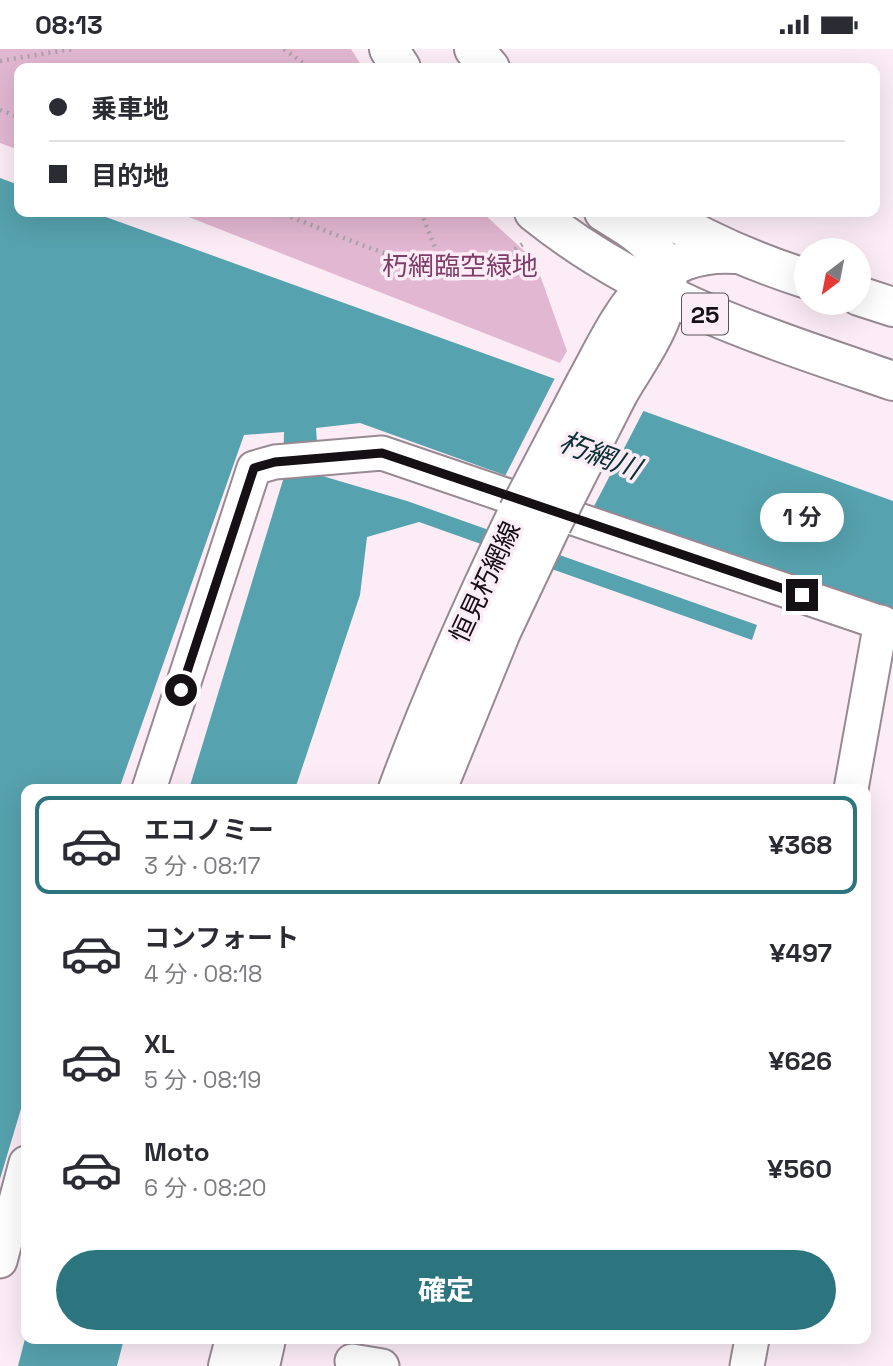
<!DOCTYPE html>
<html lang="ja">
<head>
<meta charset="utf-8">
<style>
	:root { --surface:#fff; --page:#f2f2f3; --text:#2b2b33; --muted:#7c7c81; --line:#e1e1e2; --accent:#2c747e }
	body { margin:0; font-family:"Space Grotesk","Noto Sans JP",sans-serif; background:var(--page); color:var(--text); height:100vh; display:flex; flex-direction:column; font-size:26px; white-space:nowrap }
	* { box-sizing:border-box; margin:0 }
	p { font-size:23px; color:var(--muted) }
	.icon { flex:none; width:38px; height:38px; fill:none; stroke:currentColor; stroke-width:2; stroke-linecap:round; stroke-linejoin:round }
	.map { position:relative; flex:1; overflow:hidden }
	.panel { position:absolute; left:21px; top:735px; width:850px; height:560px; display:flex; flex-direction:column; background:var(--surface); border-radius:14px; box-shadow:0 7px 28px #0002 }
	.panel>* { flex:none }
	.top-card { position:absolute; left:14px; top:14px; width:866px; height:154px; border-radius:14px; box-shadow:0 7px 28px #0002; display:grid; align-content:center; height:154px; padding:0 35px; background:var(--surface) }
	.needle { width:46px; rotate:212deg }
	.buttons { position:absolute; left:794px; top:189px; display:grid; gap:14px }
	.buttons a { display:grid; place-items:center; width:77px; height:77px; border-radius:50%; background:var(--surface); box-shadow:0 7px 28px #0002; font-size:35px }
	.end { position:absolute; width:32px; height:32px; margin:-16px; border:9px solid #151013; background:#fff; box-shadow:0 0 0 4px #fff }
	.from { border-radius:50% }
	.bubble { position:absolute; height:49px; border-radius:24px; background:var(--surface); box-shadow:0 7px 28px #0002; font-size:23px; font-weight:700; line-height:49px; text-align:center }
	.top-card b { display:flex; align-items:center; gap:24px; height:66px; font-size:26px }
	.top-card b+b { border-top:2px solid var(--line) }
	.top-card i { width:18px; height:18px; background:var(--text) }
	ul { padding:12px 0 0; list-style:none }
	li { display:flex; align-items:center; gap:21px; height:98px; margin:0 14px 10px; padding:0 21px; border:4px solid transparent; border-radius:14px }
	li div { flex:1 }
	li b { display:block; font-size:26px }
	li em { font-style:normal; font-weight:700 }
	li.active { border-color:var(--accent) }
	li>.icon { width:63px; height:63px; stroke-width:1.5 }
	.primary-button { display:flex; gap:14px; margin-top:auto; padding:14px 35px }
	.primary-button a { flex:1; height:80px; border-radius:42px; background:var(--accent); color:#fff; font-size:28px; font-weight:700; line-height:80px; text-align:center }
	.status { display:flex; justify-content:space-between; align-items:center; height:49px; padding:0 35px; background:var(--surface); direction:ltr }
	.status svg { height:19px; fill:currentColor }
	.map>svg:first-child { display:block }
	.green { fill:#e2b7d1 }
	.water { fill:#56a2ae }
	.pier { fill:#fbecf5 }
	.lines { fill:none; stroke-linecap:round; stroke-linejoin:round }
	.minor-casing { stroke:#988a93; stroke-width:37 }
	.major-casing { stroke:#988a93; stroke-width:42 }
	.path { stroke:#aea2a9; stroke-width:4.5; stroke-dasharray:2 5; stroke-linecap:butt }
	.minor { stroke:#fff; stroke-width:33 }
	.major { stroke:#fff; stroke-width:38 }
	.major-bridge-casing { stroke:#988a93; stroke-width:42; stroke-linecap:butt }
	.major-bridge { stroke:#fff; stroke-width:38 }
	.route { stroke:#151013; stroke-width:9 }
	.labels { text-anchor:middle; dominant-baseline:central; stroke-width:7; stroke-linejoin:round; paint-order:stroke }
	.shield { fill:#fbecf5; stroke:#5a5257; stroke-width:2 }
	.shield-label { font-size:24px; font-weight:bold; fill:#151013 }
	.park-label { font-size:26px; fill:#7e3c68; stroke:#fbecf5 }
	.street-label { font-size:26px; fill:#151013; stroke:#fbecf5 }
	.water-label { font-size:28px; font-style:italic; fill:#0a3136; stroke:#fbecf5 }
</style>
</head>
<body>
<div class="status"><b>08:13</b><svg viewBox="0 0 49 12"><path d="M0 12V9h3v3zM5 12V6h3v6zM10 12V3h3v9zM15 12V0h3v12zM26 1h20v11H26zM47 4h2v5h-2z"/></svg></div>
<div class="map">
<svg width="893" height="1317" viewBox="0 0 893 1317">
	<rect width="100%" height="100%" fill="#fbecf5"/>
	<g class="green">
		<path d="M0,0H351L363,19H19V101L0,94Z"/>
		<path d="M176,163H482L535,212L567,302L560,314Z"/>
	</g>
	<g class="water">
		<path d="M0,129L19,136V163H92L893,452V566L360,374L316,379L319,426L407,452L757,576L752,591L419,473L367,488L360,546L295,740H189L283,431L284,383L244,386L119,740H26V1043L0,1130Z"/>
		<path d="M26,1286V1290H124L117,1317H18Z"/>
	</g>
	<path class="pier" d="M556,327L645,359L592,461L504,429Z"/>
	<g class="lines">
		<g class="minor-casing">
			<g id="minor">
				<path d="M149,740L254,419L275,413L382,404L893,578"/>
				<path d="M851,740L881,573"/>
				<path d="M0,1212L26,1114"/>
				<path d="M352,1312L382,1317"/>
				<path d="M747,1317L752,1290"/>
			</g>
		</g>
		<g class="major-casing">
			<g id="major">
				<path d="M389,0L401,19"/>
				<path d="M474,0L490,19"/>
				<path d="M534,163C642,250 765,288 893,332"/>
				<path d="M604,163C623,175 646,187 659,207C687,250 639,307 618,345"/>
				<path d="M658,163C705,192 754,213 807,230"/>
				<path d="M859,247L893,258"/>
				<path d="M586,333C622,267 649,199 736,205"/>
				<path d="M398,740C433,645 474,554 518,463"/>
				<path d="M437,740L501,583L552,475"/>
				<path d="M228,1317L235,1290"/>
				<path d="M260,1317L266,1290"/>
			</g>
		</g>
		<g class="path">
			<path d="M284,0L310,19"/>
			<path d="M0,12L72,0"/>
			<path d="M0,61L19,68"/>
			<path d="M278,163C319,178 430,228 468,222C488,218 509,204 526,193"/>
			<path d="M421,163L443,219"/>
		</g>
		<use href="#minor" class="minor"/>
		<use href="#major" class="major"/>
		<g class="major-bridge-casing">
			<g id="major-bridge">
				<path d="M518,463L586,333"/>
				<path d="M552,475L618,345"/>
			</g>
		</g>
		<use href="#major-bridge" class="major-bridge"/>
	</g>
	<g class="lines">
		<path class="route" d="M181,641L254,419L275,413L382,404L802,546"/>
	</g>
	<g class="labels">
		<rect class="shield" x="682" y="244.5" width="46" height="41" rx="5"/>
		<g class="shield-label">
			<text x="705" y="265">25</text>
		</g>
		<g class="park-label">
			<text x="460" y="217">朽網臨空緑地</text>
		</g>
		<g class="street-label">
			<text transform="translate(485 533) rotate(-65)">恒見朽網線</text>
		</g>
		<g class="water-label">
			<text transform="translate(600 406) rotate(21)">朽網川</text>
		</g>
	</g>
</svg>
<div class="buttons">
<a><svg class="needle" viewBox="-14 -14 28 28"><path d="M0-13l5 13h-10z" fill="#e53935"/><path d="M0 13l5-13h-10z" fill="#7c7c81"/></svg></a>
</div>
<i class="end from" style="left:181px;top:641px"></i>
<i class="end" style="left:802px;top:546px"></i>
<div class="bubble" style="left:760px;top:444px;width:84px">1 分</div>
<div class="top-card">
<b><i class="from"></i>乗車地</b>
<b><i></i>目的地</b>
</div>
<section class="panel">
<ul>
<li class="active"><svg class="icon" aria-label="car" viewBox="0 0 24 24"><path d="M5 17H2v-5l4-1 3-4h7l3 4 3 1v5h-3M9 17h6M6 11h13"/><circle cx="7" cy="17" r="2"/><circle cx="17" cy="17" r="2"/></svg><div><b>エコノミー</b><p>3 分 · 08:17</p></div><em>¥368</em></li>
<li><svg class="icon" aria-label="car" viewBox="0 0 24 24"><path d="M5 17H2v-5l4-1 3-4h7l3 4 3 1v5h-3M9 17h6M6 11h13"/><circle cx="7" cy="17" r="2"/><circle cx="17" cy="17" r="2"/></svg><div><b>コンフォート</b><p>4 分 · 08:18</p></div><em>¥497</em></li>
<li><svg class="icon" aria-label="car" viewBox="0 0 24 24"><path d="M5 17H2v-5l4-1 3-4h7l3 4 3 1v5h-3M9 17h6M6 11h13"/><circle cx="7" cy="17" r="2"/><circle cx="17" cy="17" r="2"/></svg><div><b>XL</b><p>5 分 · 08:19</p></div><em>¥626</em></li>
<li><svg class="icon" aria-label="car" viewBox="0 0 24 24"><path d="M5 17H2v-5l4-1 3-4h7l3 4 3 1v5h-3M9 17h6M6 11h13"/><circle cx="7" cy="17" r="2"/><circle cx="17" cy="17" r="2"/></svg><div><b>Moto</b><p>6 分 · 08:20</p></div><em>¥560</em></li>
</ul>
<div class="primary-button"><a>確定</a></div>
</section>
</div>
</body>
</html>
